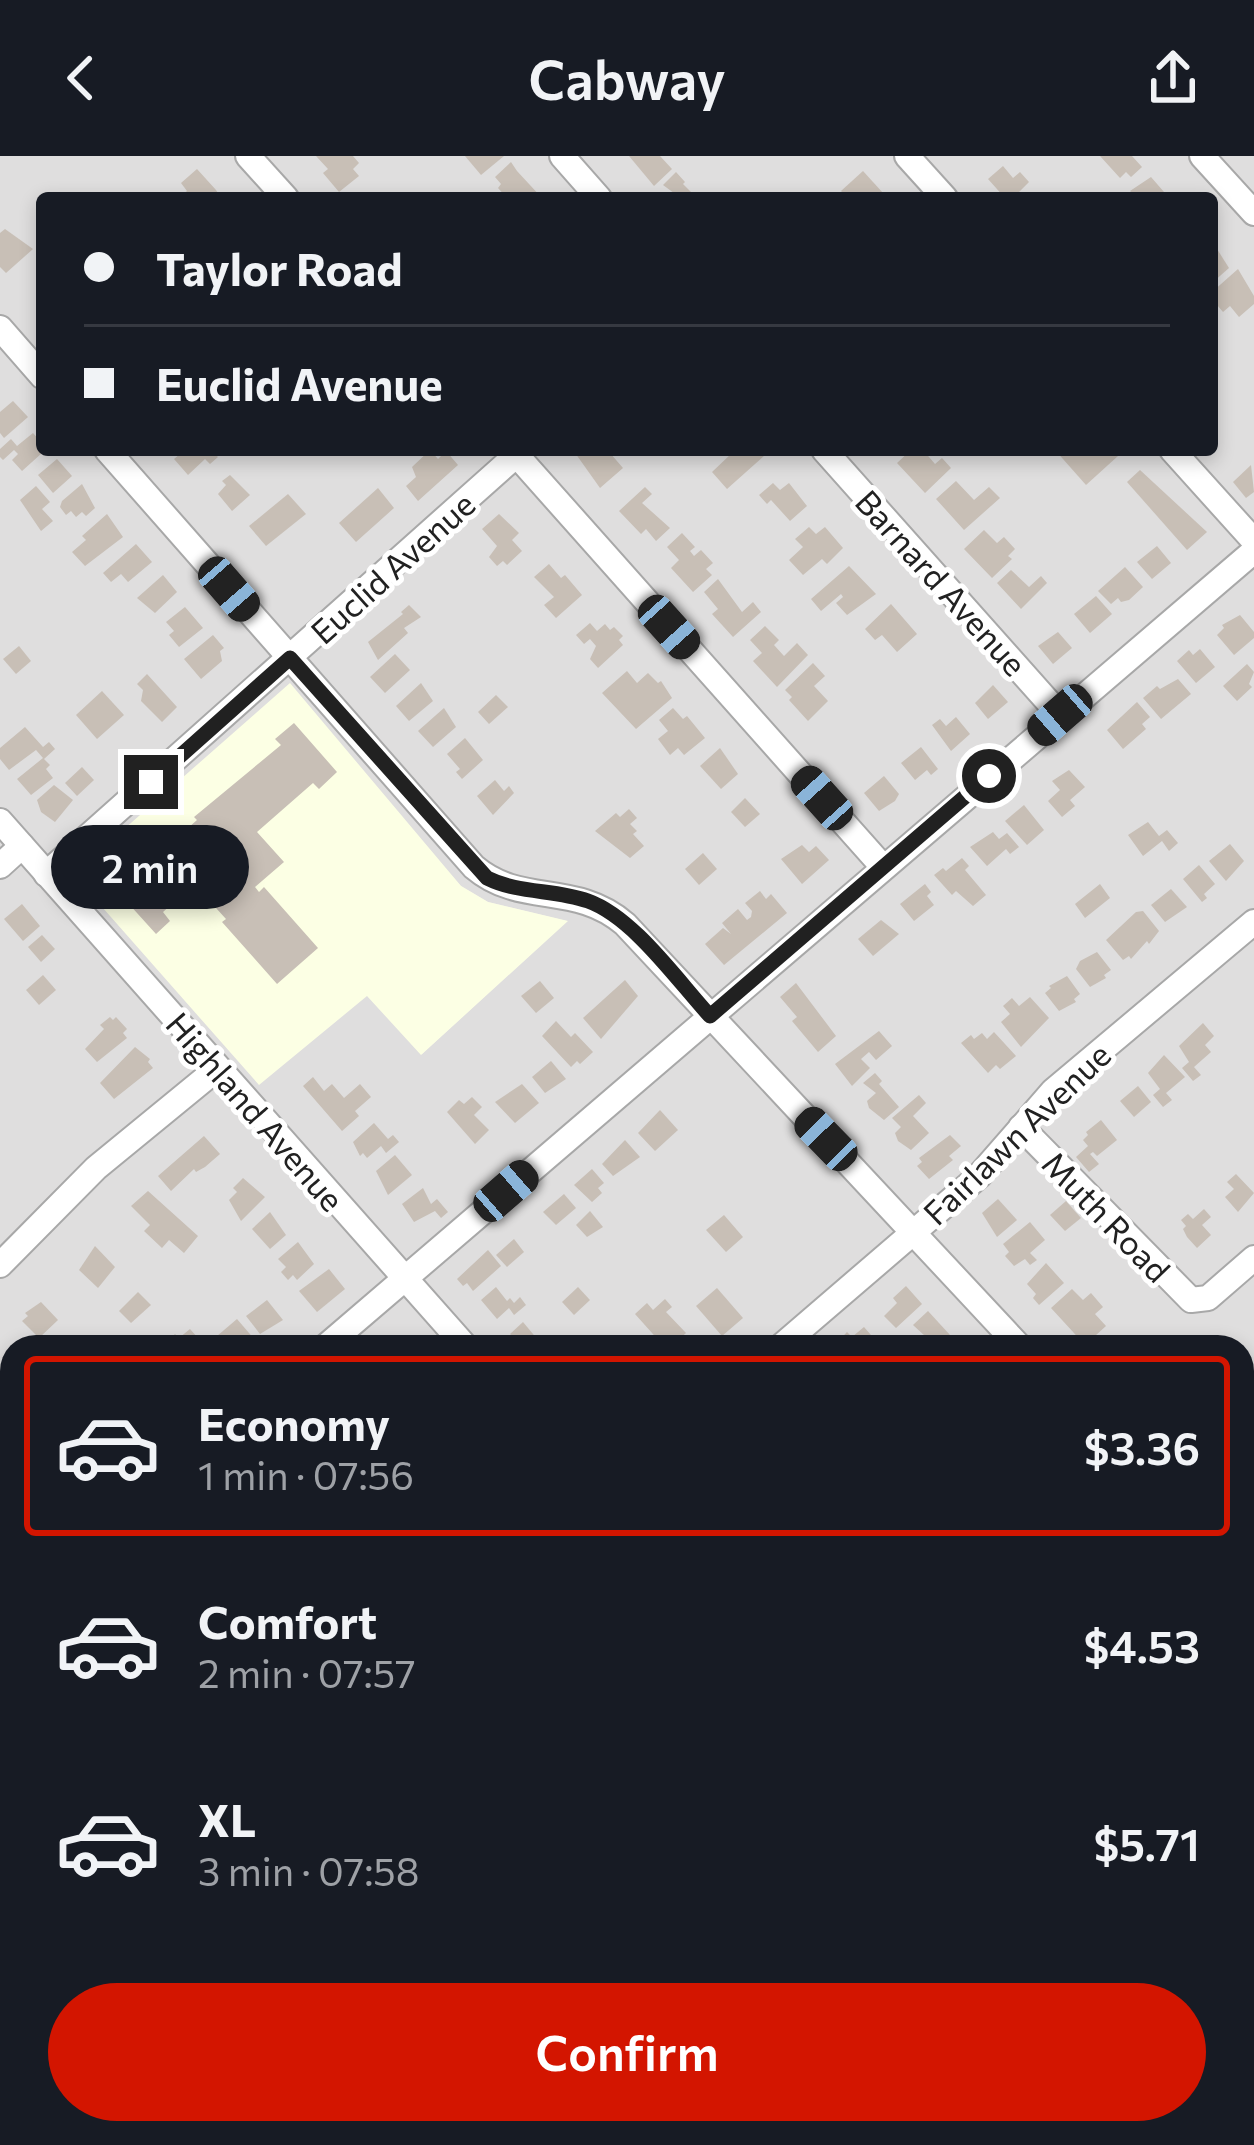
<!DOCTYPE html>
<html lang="en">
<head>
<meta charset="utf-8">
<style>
	:root { --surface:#171b24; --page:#242831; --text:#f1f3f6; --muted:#9ea1a6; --line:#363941; --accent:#d31500 }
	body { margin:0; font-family:Commissioner,sans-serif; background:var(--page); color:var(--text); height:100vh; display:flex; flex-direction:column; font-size:45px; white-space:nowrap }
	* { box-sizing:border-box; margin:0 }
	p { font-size:39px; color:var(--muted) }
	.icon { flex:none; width:66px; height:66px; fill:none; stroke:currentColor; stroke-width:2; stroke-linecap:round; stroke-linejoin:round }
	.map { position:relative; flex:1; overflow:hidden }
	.drawer { position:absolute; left:0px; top:1179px; width:1254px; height:810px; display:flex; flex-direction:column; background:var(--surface); border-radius:36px 36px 0 0; box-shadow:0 6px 18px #0003 }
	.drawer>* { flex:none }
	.banner { position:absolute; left:36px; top:36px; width:1182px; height:264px; border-radius:12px; box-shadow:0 6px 18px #0003; display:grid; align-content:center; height:264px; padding:0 48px; background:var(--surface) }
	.end { position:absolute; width:54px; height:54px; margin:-27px; border:15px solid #212121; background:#fff; box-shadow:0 0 0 6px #fff }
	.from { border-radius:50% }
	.bubble { position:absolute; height:84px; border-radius:42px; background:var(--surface); box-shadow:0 6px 18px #0003; font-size:39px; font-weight:600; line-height:84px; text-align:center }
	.car { position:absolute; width:36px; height:72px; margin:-36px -18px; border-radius:15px; box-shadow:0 0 9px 3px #0007; background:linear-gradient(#222 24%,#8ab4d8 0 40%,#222 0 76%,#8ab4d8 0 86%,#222 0) }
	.banner b { display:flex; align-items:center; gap:42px; height:114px; font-size:45px }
	.banner b+b { border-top:3px solid var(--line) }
	.banner i { width:30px; height:30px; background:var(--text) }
	ul { padding:21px 0 0; list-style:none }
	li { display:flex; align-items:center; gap:36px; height:180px; margin:0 24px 18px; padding:0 24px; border:6px solid transparent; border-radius:12px }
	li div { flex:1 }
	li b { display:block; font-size:45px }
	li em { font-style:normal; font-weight:600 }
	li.selected { border-color:var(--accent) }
	li>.icon { width:108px; height:108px; stroke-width:1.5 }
	.primary-button { display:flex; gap:24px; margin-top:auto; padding:24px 48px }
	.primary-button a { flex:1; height:138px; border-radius:72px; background:var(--accent); color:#fff; font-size:48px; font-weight:600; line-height:138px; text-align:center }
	header { display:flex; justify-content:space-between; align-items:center; height:156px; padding:0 48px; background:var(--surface); font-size:54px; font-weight:600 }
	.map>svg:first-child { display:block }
	.residential { fill:#dfdede; fill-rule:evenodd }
	.education { fill:#fcffe4 }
	.building { fill:#c8bfb6 }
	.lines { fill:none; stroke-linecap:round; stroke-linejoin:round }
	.minor-casing { stroke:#a8a8a8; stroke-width:28 }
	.minor { stroke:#fff; stroke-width:24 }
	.route { stroke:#212121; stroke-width:15 }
	.labels { text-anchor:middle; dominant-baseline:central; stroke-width:10; stroke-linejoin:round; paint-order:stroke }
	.street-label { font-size:33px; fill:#212121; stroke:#fff }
</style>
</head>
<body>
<header><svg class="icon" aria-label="back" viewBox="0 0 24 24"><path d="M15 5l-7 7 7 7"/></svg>Cabway<svg class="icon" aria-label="share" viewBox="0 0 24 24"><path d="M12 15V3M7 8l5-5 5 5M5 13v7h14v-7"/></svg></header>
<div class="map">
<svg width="1254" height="1989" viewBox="0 0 1254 1989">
	<rect width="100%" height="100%" fill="#f2f0e7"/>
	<path class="residential" d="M0,0H1254V1989H0ZM42,42H1212V294H42ZM442,709L461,730L488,746L567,765L422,898L368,840ZM12,1191H1242V1977H12Z"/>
	<path class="education" d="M290,527L461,730L488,746L568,765L421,899L367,840L259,929L73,718Z"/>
	<g class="building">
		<path d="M316,0H353L359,7L353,13L359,20L339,36L323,17L328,13Z"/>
		<path d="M465,0H504L481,19Z"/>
		<path d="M629,0H660L672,13L654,30Z"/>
		<path d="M1100,0H1132L1142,11L1131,21L1126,16L1120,22Z"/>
		<path d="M511,6L517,15L542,42H507L498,32L501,28L495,21Z"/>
		<path d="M1003,10L1013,22L1020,16L1029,26L1013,42H1005L988,23Z"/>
		<path d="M197,13L216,34L221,42H179L187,35L181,27Z"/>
		<path d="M863,15L883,37L877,42H847L841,35Z"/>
		<path d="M676,16L685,26L683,28L697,42H676L678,40L663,29Z"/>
		<path d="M1151,21L1164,36L1163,42H1128L1133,38L1130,35Z"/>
		<path d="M5,73L33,93L6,117L0,111V77Z"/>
		<path d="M1212,85L1229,112L1212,127Z"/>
		<path d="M1238,113L1254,140V148L1239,161L1230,150L1223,156L1212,143V136Z"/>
		<path d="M13,245L28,261L4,282L0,277V256Z"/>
		<path d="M33,277L42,287V297L22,315L12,304L18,298L14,294L3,304L0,301V293L11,283L17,290Z"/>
		<path d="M185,294H211L218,301L210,308L205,303L188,319L174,303Z"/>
		<path d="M430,294L438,303L446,295L458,309L418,345L406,330L416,321L412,311Z"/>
		<path d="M573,294H613L610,297L623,312L600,332Z"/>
		<path d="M729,294H761L765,299L727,333L712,316L732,297Z"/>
		<path d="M911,294H923L935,308L942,302L951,312L925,337L897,307Z"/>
		<path d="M1055,294H1113L1118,300L1086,329Z"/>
		<path d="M57,303L72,320L53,337L38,319Z"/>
		<path d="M1251,309L1254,336L1246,342L1233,326Z"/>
		<path d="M1140,314L1207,376L1187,394L1127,326Z"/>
		<path d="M230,319L250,339L232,355L218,338L226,329L222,325Z"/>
		<path d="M956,325L974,344L989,331L1000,342L964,374L936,343Z"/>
		<path d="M773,327L780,334L789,327L807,350L790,365L771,344L767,348L759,339Z"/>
		<path d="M82,328L95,352L86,360L82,356L76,361L71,355L66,359L60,351L62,345Z"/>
		<path d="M36,330L50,346L42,353L53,365L41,375L20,344Z"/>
		<path d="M645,331L652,338L642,347L670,372L656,385L646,373L641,378L619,355Z"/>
		<path d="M378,332L394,352L356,386L339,367Z"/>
		<path d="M288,338L306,358L266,390L249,370Z"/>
		<path d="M107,358L123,381L85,410L72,396L86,384L82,380Z"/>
		<path d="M499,358L519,377L512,384L522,395L507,409L503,405L497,410L489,401L497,390L482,373Z"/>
		<path d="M809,371L816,378L825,371L843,392L827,408L822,403L803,419L789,404L803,391L795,383Z"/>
		<path d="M984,374L997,387L1004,381L1015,393L1008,400L1012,403L992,422L964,393Z"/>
		<path d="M682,377L695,391L690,395L694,400L701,394L713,407L706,413L712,419L693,436L671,412L679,404L667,391Z"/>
		<path d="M136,388L152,406L128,426L121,418L111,426L103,417Z"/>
		<path d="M1157,390L1171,407L1152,423L1137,406Z"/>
		<path d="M549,408L561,422L565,419L582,439L556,462L544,449L554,441L534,421Z"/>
		<path d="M849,410L876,438L847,459L836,447L843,441L841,438L821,455L811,443Z"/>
		<path d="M1125,411L1143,431L1129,444L1121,446L1118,442L1111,448L1098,435Z"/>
		<path d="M1011,414L1029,431L1041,420L1047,427L1021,453L997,427Z"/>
		<path d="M163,419L177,436L155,457L137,442Z"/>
		<path d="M718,423L742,456L753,446L761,456L733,481L712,458L718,453L704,436Z"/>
		<path d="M1096,440L1112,458L1090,477L1074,458Z"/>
		<path d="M891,448L917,478L897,496L882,479L875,484L865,473Z"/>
		<path d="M409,449L421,461L404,472L408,477L378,504L368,486L403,458L401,456Z"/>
		<path d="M185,451L203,472L179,491L169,479L174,475L166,466Z"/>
		<path d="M1240,459L1254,476V482L1234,499L1217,479L1224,472L1222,469Z"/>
		<path d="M590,467L597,475L605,468L610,474L614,471L623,480L619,484L623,489L598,512L590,503L596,490L590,483L584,488L576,479Z"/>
		<path d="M765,470L779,484L774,489L784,500L797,487L808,499L777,531L753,505L762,497L750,484Z"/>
		<path d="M1058,476L1072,492L1053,508L1038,490Z"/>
		<path d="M213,479L224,492L220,495L222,505L201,523L184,503Z"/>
		<path d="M19,490L31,505L16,518L3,503Z"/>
		<path d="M1200,493L1215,511L1196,527L1177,505L1189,494L1193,499Z"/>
		<path d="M395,498L410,514L385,537L370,521Z"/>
		<path d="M813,507L825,520L814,530L828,545L808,565L789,544L792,541L785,534Z"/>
		<path d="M1247,508L1254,516L1249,528L1252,531L1237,545L1223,530Z"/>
		<path d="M627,515L637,527L648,517L658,527L661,525L672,542L636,573L602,537Z"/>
		<path d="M147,518L177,551L162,566L141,545L143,534L137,528Z"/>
		<path d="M1178,523L1191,538L1161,563L1143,542L1157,530L1160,533Z"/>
		<path d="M421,527L433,545L409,565L396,550Z"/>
		<path d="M993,529L1008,546L988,563L975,547Z"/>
		<path d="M102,535L124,559L97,583L76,559Z"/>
		<path d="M496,539L508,551L489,568L478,556Z"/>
		<path d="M1137,546L1150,561L1142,568L1146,573L1123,593L1107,574Z"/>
		<path d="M444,552L456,571L433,591L418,575Z"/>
		<path d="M673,552L683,563L687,560L705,582L684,599L678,592L670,599L658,583L668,575L659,564Z"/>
		<path d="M956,561L970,578L951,595L932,569L940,563L946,570Z"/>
		<path d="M294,567L337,616L319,633L313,627L257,676L284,706L255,731L259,736L264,731L318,792L277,828L222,766L226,763L216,752L230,739L209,715L163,756L170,765L156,778L109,726L124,713L132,722L197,664L194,661L281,589L275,583Z"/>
		<path d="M25,571L43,591L49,586L55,593L44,603L50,609L46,613L53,622L31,639L17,623L43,602L36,594L9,614L0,603V592Z"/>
		<path d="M465,582L483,604L462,623L456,616L460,613L447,598Z"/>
		<path d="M921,591L938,613L931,619L927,614L915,624L901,607Z"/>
		<path d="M720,592L738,618L721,633L700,610Z"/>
		<path d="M82,611L94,624L77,640L65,627Z"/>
		<path d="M1069,614L1085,631L1070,644L1075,650L1062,661L1048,645L1060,634L1052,625Z"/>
		<path d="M884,620L899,638L895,645L879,655L864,637Z"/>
		<path d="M495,624L504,635L509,630L514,637L493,659L477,640Z"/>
		<path d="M54,629L73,644L55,666L41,656L37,644Z"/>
		<path d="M745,642L760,658L745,671L731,656Z"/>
		<path d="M1024,649L1044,674L1027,689L1005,665Z"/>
		<path d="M629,653L637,662L630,668L637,675L633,678L644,690L630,702L595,675L616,657L620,661Z"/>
		<path d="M1148,666L1159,680L1167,674L1178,687L1169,695L1162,685L1143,700L1128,679Z"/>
		<path d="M993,676L999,683L1007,677L1019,691L1010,698L1006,693L987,710L970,691Z"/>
		<path d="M1230,688L1244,705L1226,725L1209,705Z"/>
		<path d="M802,689L809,696L816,690L829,704L802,728L781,703Z"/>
		<path d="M703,697L717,713L699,729L685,713Z"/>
		<path d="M962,702L969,710L965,714L986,739L973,750L956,735L952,739L934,719L943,712L946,715Z"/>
		<path d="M1199,709L1215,728L1204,738L1207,742L1202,746L1183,723Z"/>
		<path d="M925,728L931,736L927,740L934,749L914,765L900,748Z"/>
		<path d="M1100,728L1110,742L1085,762L1075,748Z"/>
		<path d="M1171,733L1187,751L1165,766L1151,749Z"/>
		<path d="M760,735L766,743L771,738L787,757L724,809L705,788L723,772L731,778L722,767L738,753L747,764L751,761L752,755L745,747Z"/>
		<path d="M22,748L40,770L23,785L4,763Z"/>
		<path d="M1143,755L1159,775L1149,788L1147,785L1131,803L1129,800L1123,804L1106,784L1136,756Z"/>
		<path d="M881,764L899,778L873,800L858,783Z"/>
		<path d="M42,779L55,793L41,806L28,791Z"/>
		<path d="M1097,796L1111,814L1104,819L1106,822L1090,831L1076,813L1080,805Z"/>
		<path d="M43,819L56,834L39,849L26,834Z"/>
		<path d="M1067,820L1080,838L1074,843L1076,846L1059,855L1045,837L1051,832L1049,830Z"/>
		<path d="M625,824L638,840L601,883L583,862Z"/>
		<path d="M540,825L554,842L536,857L521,840Z"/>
		<path d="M796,827L836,880L818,896L792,865L797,861L780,841Z"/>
		<path d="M1030,841L1049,862L1021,891L1001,866L1010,858L1003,850L1012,842L1019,850Z"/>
		<path d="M110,861L113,864L116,861L127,873L123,877L127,882L97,906L85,893L104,873L100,869Z"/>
		<path d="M556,865L571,881L575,877L593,896L580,908L577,905L571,911L542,880Z"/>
		<path d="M1203,867L1214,880L1205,889L1211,896L1194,911L1201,919L1193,925L1182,912L1189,906L1179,890Z"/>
		<path d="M879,875L892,890L876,904L869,896L861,903L870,912L852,930L835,908Z"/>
		<path d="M994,876L1016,900L1000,913L996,909L988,917L961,887L971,879L974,883L982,877L987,883Z"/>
		<path d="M135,891L150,903L148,906L153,912L114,943L100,927Z"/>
		<path d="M1164,899L1185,921L1166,937L1172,944L1163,951L1153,939L1160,933L1148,917Z"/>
		<path d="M551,905L566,923L545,937L532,921Z"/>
		<path d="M875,917L882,925L879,928L899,951L884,964L869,952L867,945L876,937L863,927Z"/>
		<path d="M313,921L324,935L332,928L344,942L360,928L371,941L355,955L359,960L342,975L303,930Z"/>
		<path d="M522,928L539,947L515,967L495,946Z"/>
		<path d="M1138,930L1151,946L1134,961L1120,945Z"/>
		<path d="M919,939L926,947L913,960L929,977L911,994L898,985L895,977L901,971L892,962Z"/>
		<path d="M472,941L482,951L474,959L489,974L475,988L447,956L459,944L464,948Z"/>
		<path d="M660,954L678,974L655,995L638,977Z"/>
		<path d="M1101,964L1117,984L1097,1000L1093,996L1090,998L1099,1008L1089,1016L1076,1001L1088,990L1083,984L1088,979L1086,976Z"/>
		<path d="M374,967L388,983L393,979L399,986L386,997L381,990L367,1002L363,997L360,1000L353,986Z"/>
		<path d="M950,979L961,990L949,1000L953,1004L929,1023L917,1010L922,1006L919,1002Z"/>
		<path d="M204,980L220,998L205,1011L196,1016L194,1013L171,1035L158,1020Z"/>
		<path d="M625,984L640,1001L613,1020L602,1008Z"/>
		<path d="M395,999L412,1019L388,1039L376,1015Z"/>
		<path d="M592,1013L604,1027L598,1032L602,1037L592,1046L574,1029Z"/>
		<path d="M1236,1018L1254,1037L1238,1056L1225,1041L1234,1033L1227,1026Z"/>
		<path d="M243,1022L265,1041L241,1065L229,1044L237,1036L233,1032Z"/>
		<path d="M423,1032L431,1048L437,1043L448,1056L441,1062L435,1055L414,1066L402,1048Z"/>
		<path d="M148,1035L198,1080L184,1097L169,1084L162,1092L144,1075L150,1069L131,1050Z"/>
		<path d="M564,1038L576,1052L556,1069L543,1056Z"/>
		<path d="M998,1043L1017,1064L997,1081L982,1057Z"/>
		<path d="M1066,1045L1081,1062L1065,1075L1050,1059Z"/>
		<path d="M1204,1053L1211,1061L1202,1069L1211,1079L1197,1092L1187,1081L1183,1073L1186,1070L1181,1064L1188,1058L1193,1063Z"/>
		<path d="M590,1055L603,1071L587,1081L576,1069Z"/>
		<path d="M270,1056L286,1079L270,1093L252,1073Z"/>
		<path d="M724,1059L743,1081L726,1096L706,1074Z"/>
		<path d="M1030,1066L1045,1084L1030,1097L1037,1104L1030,1109L1025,1103L1014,1110L1005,1100L1009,1096L1003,1088Z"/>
		<path d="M514,1083L524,1096L507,1111L496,1099Z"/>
		<path d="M298,1086L314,1108L297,1124L293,1119L288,1124L281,1116L286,1111L278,1103Z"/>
		<path d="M95,1090L115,1111L98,1132L79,1114Z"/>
		<path d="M488,1094L501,1110L473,1135L467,1127L463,1130L457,1123Z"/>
		<path d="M1046,1107L1064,1127L1039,1149L1033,1142L1036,1138L1027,1128Z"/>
		<path d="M329,1113L345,1133L317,1156L299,1135Z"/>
		<path d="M906,1130L922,1148L896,1172L884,1160L897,1147L893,1142Z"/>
		<path d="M496,1131L507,1145L510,1142L514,1147L520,1141L526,1149L514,1159L509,1152L497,1163L481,1144Z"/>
		<path d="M578,1131L590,1144L574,1159L562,1146Z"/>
		<path d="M717,1132L743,1162L722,1180L696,1150Z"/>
		<path d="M1072,1133L1083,1144L1091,1137L1103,1151L1095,1158L1106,1170L1085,1189L1051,1152Z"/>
		<path d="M138,1136L151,1149L131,1167L119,1155Z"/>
		<path d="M665,1143L672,1151L666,1156L686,1177L674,1188L665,1183L661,1187L635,1158L647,1147L653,1154Z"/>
		<path d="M267,1144L283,1164L260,1178L246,1160Z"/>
		<path d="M41,1146L58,1164L39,1182L22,1165L28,1160L25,1157Z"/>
		<path d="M928,1155L950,1179L937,1191L913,1169Z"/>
		<path d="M237,1163L255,1184L247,1191H214L210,1186Z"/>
		<path d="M523,1166L538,1184L530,1191H521L510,1178Z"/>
		<path d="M864,1171L877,1186L872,1191H833L847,1176L852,1181Z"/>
		<path d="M190,1173L206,1191H171V1182L175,1178L179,1182Z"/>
		<path d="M1242,1323L1254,1336L1251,1367L1242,1357Z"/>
		<path d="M12,1366V1408L0,1395V1376Z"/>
		<path d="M1242,1496L1251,1505L1254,1502V1537L1242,1548Z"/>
		<path d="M0,1549L12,1562V1602L0,1614Z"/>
		<path d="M1246,1858L1251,1866L1254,1864V1901L1242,1908V1861Z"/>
		<path d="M516,1977H561L548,1989H526Z"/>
	</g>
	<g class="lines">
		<g class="minor-casing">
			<g id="minor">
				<path d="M248,0L286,42"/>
				<path d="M562,0L599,42"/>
				<path d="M907,0L945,42"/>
				<path d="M1202,0L1254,57"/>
				<path d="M0,172L42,220"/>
				<path d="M107,294L474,711C521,751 575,725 625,768L1020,1191"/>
				<path d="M512,294L883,711"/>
				<path d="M824,294L1060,559"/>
				<path d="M1172,294L1254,385"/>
				<path d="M0,665L466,1191"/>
				<path d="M0,710L22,690"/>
				<path d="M46,718L522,294"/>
				<path d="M1021,971L1191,1144L1208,1142L1254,1102"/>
				<path d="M0,1109L96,1012L218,912"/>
				<path d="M325,1191L1254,395"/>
				<path d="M780,1191L979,1020L1053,935L1254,766"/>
				<path d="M1242,1430L1254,1443"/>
				<path d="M0,1480L12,1493"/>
				<path d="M0,1756L12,1746"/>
				<path d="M0,1827L12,1840"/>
				<path d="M140,1977L151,1989"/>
				<path d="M449,1977L459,1989"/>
				<path d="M1186,1977L1197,1989"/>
				<path d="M232,1989L246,1977"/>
				<path d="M600,1989L614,1977"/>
			</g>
		</g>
		<use href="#minor" class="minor"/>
	</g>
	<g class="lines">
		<path class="route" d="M151,626L290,502L487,722C519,738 554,733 588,745C633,761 677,824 710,860L989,620"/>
	</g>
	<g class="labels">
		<g class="street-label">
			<text transform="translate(392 411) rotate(-42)">Euclid Avenue</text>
			<text transform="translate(942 426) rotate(48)">Barnard Avenue</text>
			<text transform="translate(256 955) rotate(49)">Highland Avenue</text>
			<text transform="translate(1016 977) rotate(-44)">Fairlawn Avenue</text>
			<text transform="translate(1107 1060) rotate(46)">Muth Road</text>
		</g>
	</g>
</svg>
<i class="end from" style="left:989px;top:620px"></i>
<i class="end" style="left:151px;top:626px"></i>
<div class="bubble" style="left:51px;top:669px;width:198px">2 min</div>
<i class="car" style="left:229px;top:433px;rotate:139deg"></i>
<i class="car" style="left:669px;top:471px;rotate:138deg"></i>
<i class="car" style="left:1060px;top:559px;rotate:229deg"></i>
<i class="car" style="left:822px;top:642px;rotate:318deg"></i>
<i class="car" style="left:826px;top:983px;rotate:316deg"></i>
<i class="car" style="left:506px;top:1035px;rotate:49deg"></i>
<div class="banner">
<b><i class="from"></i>Taylor Road</b>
<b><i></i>Euclid Avenue</b>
</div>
<section class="drawer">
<ul>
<li class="selected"><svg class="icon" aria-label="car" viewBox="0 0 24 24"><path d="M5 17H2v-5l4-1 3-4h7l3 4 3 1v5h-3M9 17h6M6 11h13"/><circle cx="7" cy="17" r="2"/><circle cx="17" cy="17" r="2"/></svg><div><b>Economy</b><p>1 min · 07:56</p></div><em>$3.36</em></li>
<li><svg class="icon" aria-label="car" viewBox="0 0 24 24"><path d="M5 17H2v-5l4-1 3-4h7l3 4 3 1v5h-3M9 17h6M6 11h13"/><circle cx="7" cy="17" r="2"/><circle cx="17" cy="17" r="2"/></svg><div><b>Comfort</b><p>2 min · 07:57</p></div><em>$4.53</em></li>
<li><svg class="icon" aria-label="car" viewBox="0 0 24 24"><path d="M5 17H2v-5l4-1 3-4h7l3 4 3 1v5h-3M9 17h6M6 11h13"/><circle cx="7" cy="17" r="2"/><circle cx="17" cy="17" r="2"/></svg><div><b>XL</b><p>3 min · 07:58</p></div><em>$5.71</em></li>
</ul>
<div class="primary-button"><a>Confirm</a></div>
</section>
</div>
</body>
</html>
